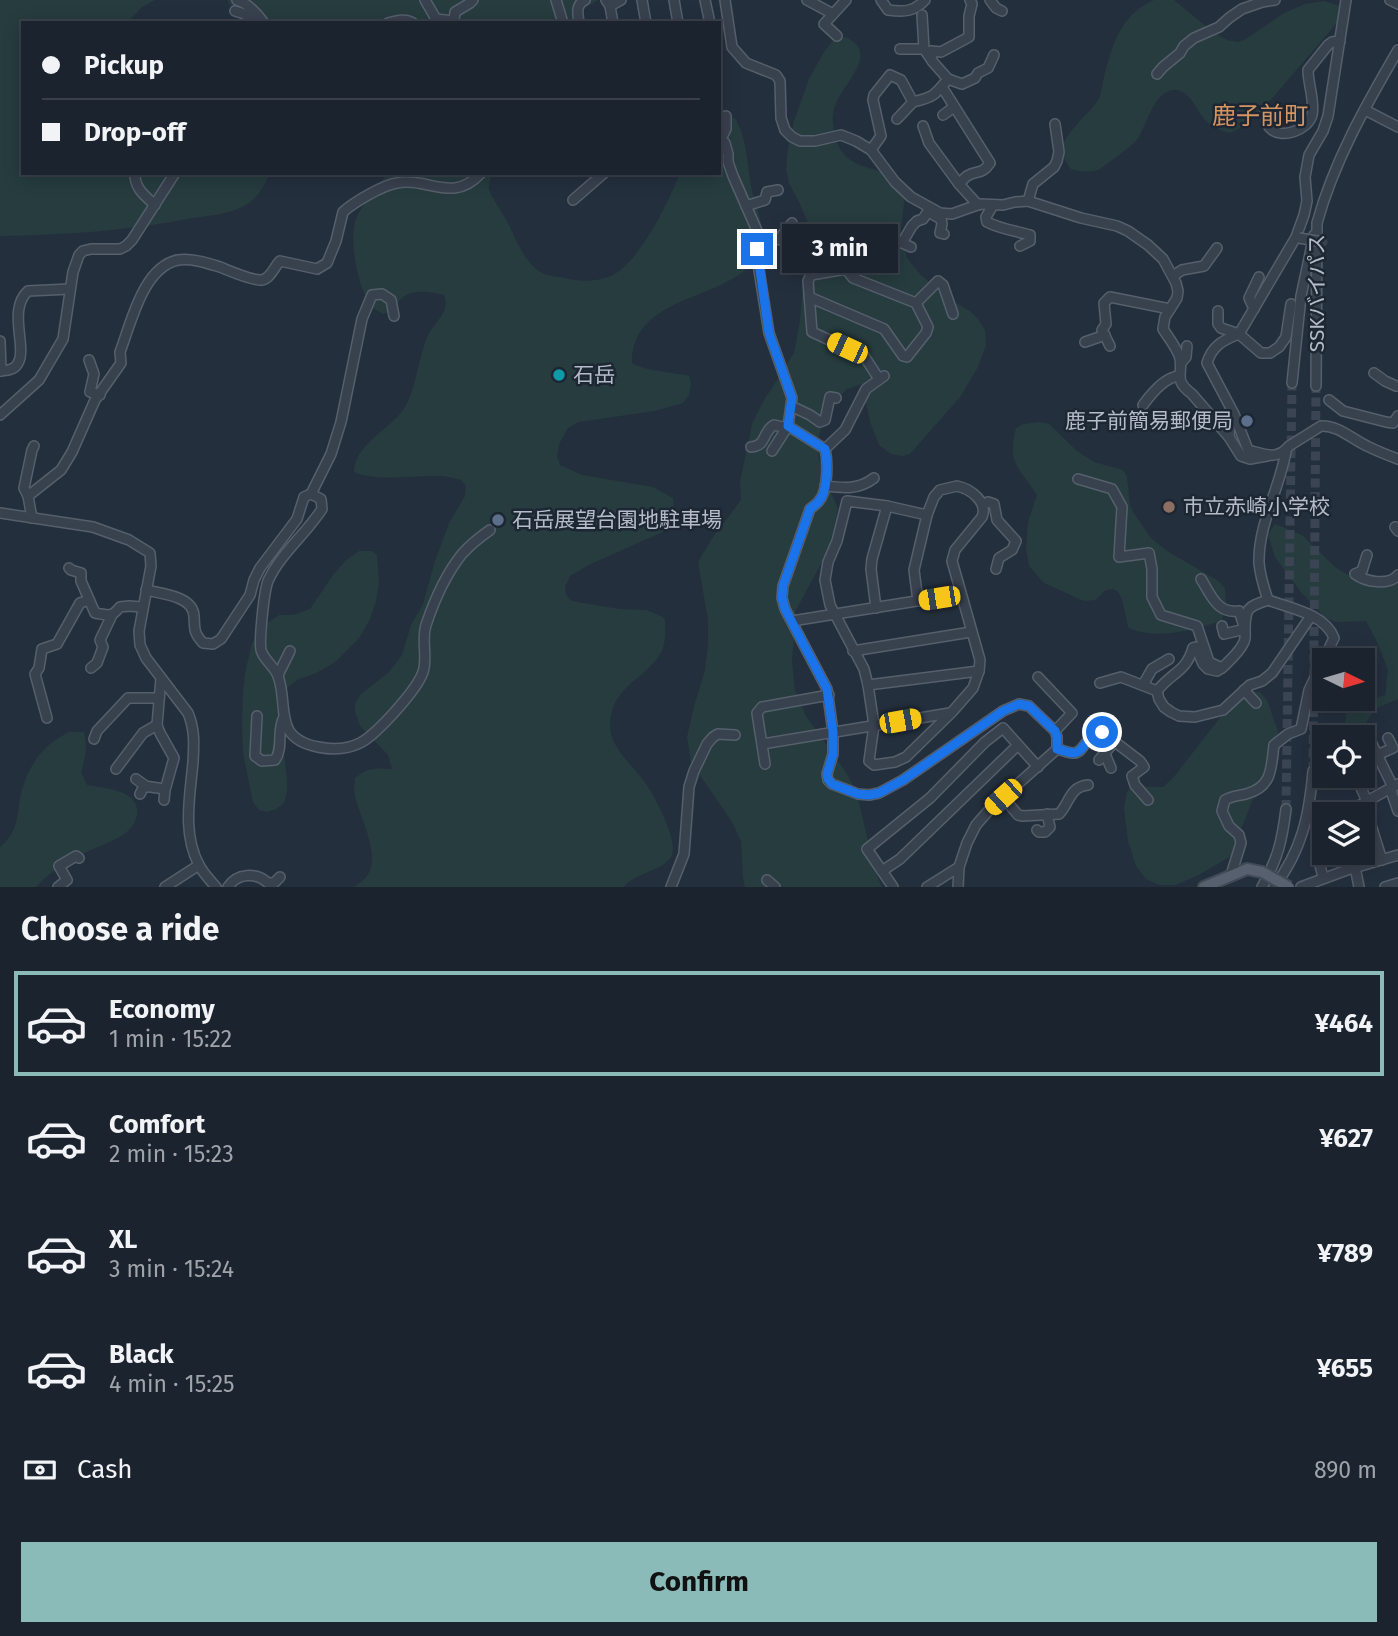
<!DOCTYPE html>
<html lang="en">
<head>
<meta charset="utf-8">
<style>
	:root { --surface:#1b232e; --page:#282f3a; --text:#f1f3f6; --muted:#a0a4aa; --line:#39404a; --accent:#8bbbb9 }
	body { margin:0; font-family:"Fira Sans","Noto Sans JP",sans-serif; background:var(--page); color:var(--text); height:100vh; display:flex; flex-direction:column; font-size:26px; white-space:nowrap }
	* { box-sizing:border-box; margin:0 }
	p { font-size:23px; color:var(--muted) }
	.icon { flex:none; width:38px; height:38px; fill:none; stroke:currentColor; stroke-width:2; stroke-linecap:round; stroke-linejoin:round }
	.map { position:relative; height:887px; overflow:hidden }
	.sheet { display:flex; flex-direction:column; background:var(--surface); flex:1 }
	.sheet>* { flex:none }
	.hud { position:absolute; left:21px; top:21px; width:700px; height:154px; border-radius:0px; box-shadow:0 4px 18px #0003,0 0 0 2px var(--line); display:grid; align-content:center; height:154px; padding:0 21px; background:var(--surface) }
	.needle { width:46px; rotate:95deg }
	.buttons { position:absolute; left:1312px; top:648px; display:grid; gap:14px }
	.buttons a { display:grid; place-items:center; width:63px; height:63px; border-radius:0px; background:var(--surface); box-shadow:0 4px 18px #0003,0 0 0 2px var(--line); font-size:35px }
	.end { position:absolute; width:32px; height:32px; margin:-16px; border:9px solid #1a73e8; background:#fff; box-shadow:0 0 0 4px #fff }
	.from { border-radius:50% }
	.bubble { position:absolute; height:49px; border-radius:0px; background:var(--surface); box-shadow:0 4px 18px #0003,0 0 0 2px var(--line); font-size:23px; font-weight:700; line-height:49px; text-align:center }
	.car { position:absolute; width:21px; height:42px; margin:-21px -10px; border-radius:9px; box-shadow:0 0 5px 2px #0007; background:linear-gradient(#f5c518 24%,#345 0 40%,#f5c518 0 76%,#345 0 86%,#f5c518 0) }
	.hud b { display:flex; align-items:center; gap:24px; height:66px; font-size:26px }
	.hud b+b { border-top:2px solid var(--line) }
	.hud i { width:18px; height:18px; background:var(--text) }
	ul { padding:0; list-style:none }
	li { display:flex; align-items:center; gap:21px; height:105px; margin:0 14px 10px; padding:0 7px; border:4px solid transparent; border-radius:0px }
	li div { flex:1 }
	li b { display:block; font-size:26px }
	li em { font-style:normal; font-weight:700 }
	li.active { border-color:var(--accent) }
	li>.icon { width:63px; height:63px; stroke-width:1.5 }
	h2 { padding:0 21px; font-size:32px; line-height:84px }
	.pay { display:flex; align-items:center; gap:18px; height:77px; padding:0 21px; font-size:26px }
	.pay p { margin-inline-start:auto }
	.primary-button { display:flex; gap:14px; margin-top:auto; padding:14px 21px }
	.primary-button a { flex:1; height:80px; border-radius:0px; background:var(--accent); color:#111; font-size:28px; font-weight:700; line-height:80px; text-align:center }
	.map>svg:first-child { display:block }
	.green { fill:#263c3f }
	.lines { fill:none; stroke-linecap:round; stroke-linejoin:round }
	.minor-tunnel { stroke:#3a4453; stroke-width:9; stroke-dasharray:9 4.5; stroke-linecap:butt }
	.minor-casing { stroke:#565f6c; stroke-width:12 }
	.major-casing { stroke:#414a57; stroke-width:14 }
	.minor { stroke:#38414e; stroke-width:9 }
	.major { stroke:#56606e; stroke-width:10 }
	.minor-bridge-casing { stroke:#565f6c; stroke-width:12; stroke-linecap:butt }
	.major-bridge-casing { stroke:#414a57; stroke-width:14; stroke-linecap:butt }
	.minor-bridge { stroke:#38414e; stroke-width:9 }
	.major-bridge { stroke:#56606e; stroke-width:10 }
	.route { stroke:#1a73e8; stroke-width:9 }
	.culture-dot { fill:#0f9aa8; stroke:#1d2633; stroke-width:2.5 }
	.service-dot { fill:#5c6f8a; stroke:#1d2633; stroke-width:2.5 }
	.education-dot { fill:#8d6e63; stroke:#1d2633; stroke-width:2.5 }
	.labels { text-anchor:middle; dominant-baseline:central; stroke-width:5; stroke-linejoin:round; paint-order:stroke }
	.street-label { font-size:21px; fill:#b4bcc9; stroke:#1d2633 }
	.poi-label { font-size:21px; fill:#b4bcc9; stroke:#1d2633; text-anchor:start }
	.quarter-label { font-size:24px; fill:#d59563; stroke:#1d2633 }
</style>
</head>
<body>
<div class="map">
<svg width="1398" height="887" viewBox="0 0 1398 887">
	<rect width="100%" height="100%" fill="#242f3e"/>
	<g class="green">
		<path d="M0,0H155L142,7L127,23H23V173H270C264,186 258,199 244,206C227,215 205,216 187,219C125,231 63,235 0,236Z"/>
		<path d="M227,0H598L580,11V23H242Z"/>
		<path d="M1154,0H1174L1213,32L1227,40L1238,42L1246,39L1284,13L1305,4L1324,1L1340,6L1344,11L1336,24L1268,103L1242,127L1230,133C1221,131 1213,128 1206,121C1197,111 1189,88 1173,90C1152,93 1147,127 1136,141C1133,145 1102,168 1098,170C1091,172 1078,172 1071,169C1069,167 1066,162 1065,160C1052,139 1091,115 1099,98C1102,92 1102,84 1104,77C1112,45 1121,14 1154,0Z"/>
		<path d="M845,37C881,52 844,82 836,104C832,111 832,122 834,130C840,179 891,162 906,186L901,230L907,258L920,274L946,297L970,311L978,319L985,330L986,345L978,367L961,396L910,454L903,456L891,454L879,445L870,422L862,384L847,389L834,402L824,415L820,432L817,446L819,460L827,484L838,508L829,549L796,610L792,661L795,690L806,716L847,774L857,794L875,871L882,887H745L743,877L741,841L732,822L691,762L687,737L694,706L705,670L708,644V620L698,562L711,540L741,500L740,482L752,424L763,402L794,353L800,321L808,223L800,204L789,183L786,169L788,149L794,121L809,79L824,52L834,39Z"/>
		<path d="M724,117L735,118C748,140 747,166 752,191C756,208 765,225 761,243C750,304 631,286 632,363C644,371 672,372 689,376L691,384L689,395L683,403L655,411L579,422L568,428L559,444L557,456L560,465L582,475L653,487L673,498C675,511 672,519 665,531L591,564L570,576L565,587L566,595L572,601L619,609L646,610L661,616L665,619C665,629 666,642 662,651C645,682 610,684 610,728C611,748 634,767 644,781C654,794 678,840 672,855C665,871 635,872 624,887H354C358,884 364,880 367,876C382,855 359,817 355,795C353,789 355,784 355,778C369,767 376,768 392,769L388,755L360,726L355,712V703L361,694L389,672L402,655L411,625L423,604L435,561L449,523L465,496L466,486L461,480C454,478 446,476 439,476C415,475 376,482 354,472C354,445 389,430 403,410C417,389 417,361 427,338C433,322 451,313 444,295C430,292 411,288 400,300C394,307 393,311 383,314C379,311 373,309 370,305C357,285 347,235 358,214C366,200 378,186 388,173H491C491,178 488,185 489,189C491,198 506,217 510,227C517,243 527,266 544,274C550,276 559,277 565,278C580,282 599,282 613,275C640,261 669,201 680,173H719V118Z"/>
		<path d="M1039,422L1049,424L1077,451L1094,462L1123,470L1127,476L1130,505L1133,512L1151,538L1167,551L1217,580L1225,588L1226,605L1222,620C1199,630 1150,641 1128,627L1122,599L1118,592L1113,589L1106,590L1095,600L1084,601L1044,583L1029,566L1026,548L1028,522L1037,495C1019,467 1007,465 1016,428L1023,424Z"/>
		<path d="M1275,524L1302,535L1335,567L1364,585L1398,584V699L1375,709L1366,723L1362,737H1344L1346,714L1357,704L1385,695L1388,670L1376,640L1366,621L1336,622L1325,618L1300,591L1275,557L1268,535Z"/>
		<path d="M359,551H372L377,555L379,583L376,601L370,619L360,637L334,663L316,673L297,680L286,689L283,708L282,733L287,780V791L284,803L276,809L267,812L259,810L253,802L243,753L242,722L243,693L245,673L252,643L266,624L279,615H293L310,609L333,575L345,561Z"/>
		<path d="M1248,691L1260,692L1267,700L1278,731L1273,756L1254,796L1231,856L1197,876L1175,885H1159L1146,879L1136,866L1128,841L1124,808L1127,792L1131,786L1163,787L1173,778L1226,710Z"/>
		<path d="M69,732H84C88,747 85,759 81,772L87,785C104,788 141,790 137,815C136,820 133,826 130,829C121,838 107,843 96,848C74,857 51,870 36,887H0V847C23,828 15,810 23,786C32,760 45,744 69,732Z"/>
	</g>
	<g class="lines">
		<g class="minor-tunnel">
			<path d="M1313,771L1316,386"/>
			<path d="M1286,809L1292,383"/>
		</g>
		<g class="minor-casing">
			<g id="minor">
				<path d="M237,0C249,4 257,13 264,23"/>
				<path d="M425,0L436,19L454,21V23"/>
				<path d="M556,0L563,23"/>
				<path d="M606,0L610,6L613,23"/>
				<path d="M642,0L646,23"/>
				<path d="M674,0L678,23"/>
				<path d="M705,0L710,23"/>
				<path d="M725,0L732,47L746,63L776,75L780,81L781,118L785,130L792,137L800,141H815L841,135L856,141L871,150L895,182L911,197L940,213L952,214L980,204L1003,205L1015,202L1028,201L1081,218L1117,226L1128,231L1148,245L1163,259L1176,283L1178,291L1177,298L1165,317L1163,329C1168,337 1179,351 1180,359C1183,375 1173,380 1192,394L1229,437L1241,456L1250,459L1267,456"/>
				<path d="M807,0L833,14"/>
				<path d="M881,0L888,10C904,12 914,12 925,0"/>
				<path d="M990,0L996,8L1002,11"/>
				<path d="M1346,0L1328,116L1323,131L1309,155L1305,177L1307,201L1304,215L1296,237L1239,334C1223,340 1212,346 1207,363L1234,414L1248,450C1264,454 1277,461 1289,446L1321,426C1338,425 1352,439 1367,446C1377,451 1387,455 1398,459"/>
				<path d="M1390,0L1398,4"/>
				<path d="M610,6L621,0"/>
				<path d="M235,11L245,14L254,23"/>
				<path d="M922,15L924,49L931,59"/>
				<path d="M454,21L455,12L470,3L473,0"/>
				<path d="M388,23C396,21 406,18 413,23"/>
				<path d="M579,23C578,14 575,5 585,0"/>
				<path d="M837,36L824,24L846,0"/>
				<path d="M900,49H924"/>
				<path d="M1157,74L1163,67L1180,53L1184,46L1194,38L1219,27L1229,18L1242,9L1262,2L1275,0"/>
				<path d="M948,79L962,84L975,78L978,73L988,68L994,55"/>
				<path d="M942,87L990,163C982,175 977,170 967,176C964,178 962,181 959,184L978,205"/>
				<path d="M1365,110L1398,127"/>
				<path d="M1265,112C1266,118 1266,124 1270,128C1281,140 1308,130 1312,115C1315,101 1308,84 1308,70L1328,45L1332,42L1340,41"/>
				<path d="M943,115L954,107"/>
				<path d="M897,119L913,102"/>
				<path d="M923,126L929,143L959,184"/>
				<path d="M719,137L725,143L728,154V162L733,176L758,233L757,249L759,270L769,333L792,398L788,426L825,449C828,462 828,491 819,501C817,504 813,506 810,509L783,586L782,598L785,609L827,689L833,732V754L827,774L828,780L832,784L858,794L869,795L879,793L903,780L1003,711L1019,704L1029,706L1055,731L1057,737V749L990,809L976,825L967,843L959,867L958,887"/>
				<path d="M721,139L726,129V116"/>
				<path d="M871,150L881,136L873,100L874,95L890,75L901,80L913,102C934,97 935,95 948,79L932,61L931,51L941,52L969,37V16L972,4L970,0"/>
				<path d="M135,173C134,188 145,196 155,205"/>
				<path d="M573,200L604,173"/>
				<path d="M1028,201L1033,184L1054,167L1057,161L1059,152L1055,124"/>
				<path d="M993,205L986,217L987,222C1000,229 1016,231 1030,235V241L1020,246"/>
				<path d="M746,206L765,200L767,192L778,190"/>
				<path d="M932,214L941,219L942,224L940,233L944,234"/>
				<path d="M779,239L818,256L825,254"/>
				<path d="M757,242L779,239L792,223"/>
				<path d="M911,247L902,243L912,226L917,221L923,219L930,208"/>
				<path d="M1173,276L1182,270L1204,266L1217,248"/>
				<path d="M809,297L884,329L903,356L907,357L926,333L928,327L916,303L853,278L846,269L811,275L808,281L812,332L864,356L879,379"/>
				<path d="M916,303L938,281L943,285L953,314"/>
				<path d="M1254,309L1249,298L1259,277"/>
				<path d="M1218,311V324L1221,328L1239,334L1261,353H1270L1279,347L1286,337L1291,304"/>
				<path d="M0,341L1,371"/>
				<path d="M1085,342L1105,335"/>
				<path d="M1110,346L1102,330L1106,324L1104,303L1110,297L1170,309"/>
				<path d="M89,360L94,374L90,392L100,395"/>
				<path d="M1181,363L1186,357L1187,346"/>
				<path d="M0,371C5,370 12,371 16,366C30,351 6,311 28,291L70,289"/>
				<path d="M1374,373L1385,381L1396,386"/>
				<path d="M1292,383L1301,296L1314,235"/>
				<path d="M1316,386L1317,223C1334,161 1366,105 1398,50"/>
				<path d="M1329,400L1343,411L1386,422L1393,423L1398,416"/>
				<path d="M1143,405C1151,394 1165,377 1179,376"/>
				<path d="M791,406L810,415L820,422L825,420L830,397L836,398"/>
				<path d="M0,415L39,380L63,339L73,272L79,255L83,251L91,249H120L126,246L132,240L175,173"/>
				<path d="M1224,415L1230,424L1229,437"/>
				<path d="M751,447C767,446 762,432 774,425L787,428"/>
				<path d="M825,449L845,430L866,389L884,376"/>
				<path d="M772,451L788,426"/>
				<path d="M1078,479L1112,489L1122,507L1119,557L1149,553L1152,569V597L1161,615L1197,626L1209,662L1222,668C1230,660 1239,653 1244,642C1246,637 1245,637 1245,631C1245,608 1247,607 1268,600"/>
				<path d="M825,486C843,488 859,490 874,478"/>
				<path d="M957,486C971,489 988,502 982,517L955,550L952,561L980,660L979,671L973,688L952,712L906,757L895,762L874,765L869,761L874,725L868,685L864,669L830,605L825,580L828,562L837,541L847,501L887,506L927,515L934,497L940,490Z"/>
				<path d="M311,494L321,499L322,509C306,534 280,554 268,581C264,591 259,640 261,650C263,659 275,667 278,676C289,706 272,738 318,747C333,750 346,750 360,743C376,735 417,690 423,672C428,658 421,640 426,625C434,601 446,574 462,554C470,545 480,537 490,530"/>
				<path d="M28,496L24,488L32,450L34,446"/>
				<path d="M983,505L988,502L994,504L997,520L1016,541L1012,550L999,558L996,569"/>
				<path d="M0,513L93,527L129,540L150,553L151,566L139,631L140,645L146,658L188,713C195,730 194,744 193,762C190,796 182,833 199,865C203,873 210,880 216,887"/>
				<path d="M32,518L28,496L61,470L72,452L95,400L121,363L120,352C131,323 143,267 178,260C192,258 207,263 220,267C230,271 252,281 262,280C271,278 274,267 280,261L317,269L327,263L336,241L343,212C354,202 383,185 397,183C429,177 453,204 481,173"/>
				<path d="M1395,527L1398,531"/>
				<path d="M1367,555L1362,571L1355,574C1365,582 1389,586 1398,575"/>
				<path d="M69,568L71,570L81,573V581L95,613C108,615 111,618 120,607L129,606L142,607"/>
				<path d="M1201,579C1211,595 1217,614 1239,611L1245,629L1224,634L1222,626"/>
				<path d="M146,590C162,594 193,596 194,616C195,629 193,632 203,643L213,644L221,639L250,595L254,580L260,568L297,519L304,497L311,494L331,454L341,422L362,319L372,295L382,294L391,300L394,316"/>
				<path d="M918,601L914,570L927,515"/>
				<path d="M876,608L871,569L872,559L887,506"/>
				<path d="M792,621L960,594"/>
				<path d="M1193,648L1196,647L1203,664L1208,669L1217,671L1220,669"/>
				<path d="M853,651L971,632"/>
				<path d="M91,668L97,663L103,647L100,640L112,615"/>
				<path d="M278,675L290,651"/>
				<path d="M1038,677L1072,713L1055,731"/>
				<path d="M161,678L157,725L160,733L174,758L165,790L164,800"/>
				<path d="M1100,683L1121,677L1157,691L1159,699L1164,707L1171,712L1179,716L1195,717L1223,710L1250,685L1262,681L1272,673L1311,616"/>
				<path d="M868,685L979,671"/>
				<path d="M1143,685L1152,669L1169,659"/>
				<path d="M1244,690L1256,703"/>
				<path d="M1157,691C1172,672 1186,672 1193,648"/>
				<path d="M257,716L255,756L262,761L275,760C284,747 276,731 284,717"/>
				<path d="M47,718L35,674L39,668L42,649L57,644L80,603L89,600"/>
				<path d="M1369,738L1393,787"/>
				<path d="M94,739L97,731L128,698H159"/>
				<path d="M762,744L950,713"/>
				<path d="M1057,749C1062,750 1069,753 1074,753C1085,752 1085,735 1102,732L1140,761L1144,767L1132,776L1135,785L1148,800"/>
				<path d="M1105,754L1111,768"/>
				<path d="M1377,755L1393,748L1388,738"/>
				<path d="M1099,760L1115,741"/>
				<path d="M765,764L757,713L762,707L829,695"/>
				<path d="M116,769L143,733L157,725"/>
				<path d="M1355,775L1367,801"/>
				<path d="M1338,777L1340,775"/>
				<path d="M136,779L147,787"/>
				<path d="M1390,788L1398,811"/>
				<path d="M140,794L144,786L165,789"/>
				<path d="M1003,797L1018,815L1023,816L1059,814C1070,803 1069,787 1088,785"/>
				<path d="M1364,803L1382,860"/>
				<path d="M1344,814L1398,784"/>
				<path d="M1037,830L1039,832H1045L1050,827L1047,814"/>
				<path d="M1348,852L1353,868"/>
				<path d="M1355,867L1359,887"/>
				<path d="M882,871L900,859L1018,745"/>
				<path d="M1231,875L1241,843L1239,835L1229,826L1222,811L1225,800C1232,796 1238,796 1246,794C1273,787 1271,767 1274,745L1288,734L1301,729L1309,690L1334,638C1325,614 1290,608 1268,600C1264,588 1260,575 1259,563C1258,524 1280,488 1286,451"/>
				<path d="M1323,877C1318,857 1312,844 1325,825"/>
				<path d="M767,880L775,887"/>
				<path d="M58,887L67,880L59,866L76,856L79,858"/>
				<path d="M165,887L199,865"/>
				<path d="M228,887C237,873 256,872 268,883H274L280,877"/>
				<path d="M671,887L684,854L689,787L694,771L707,744L713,737L718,734L735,735"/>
				<path d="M893,887L867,849L930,798L985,742L1003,728L1038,767"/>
				<path d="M927,887L959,867"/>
				<path d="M1262,887C1278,858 1282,841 1286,809"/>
				<path d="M1274,887C1302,850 1309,816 1313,771"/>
				<path d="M1301,887L1347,870L1398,855"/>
				<path d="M1385,887L1398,883"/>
			</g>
		</g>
		<g class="major-casing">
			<path id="major" d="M1204,887L1247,869L1262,872"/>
		</g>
		<use href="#minor" class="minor"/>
		<use href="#major" class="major"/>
		<g class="minor-bridge-casing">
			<path id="minor-bridge" d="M1299,238L1323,242"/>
		</g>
		<g class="major-bridge-casing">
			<path id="major-bridge" d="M1262,872L1289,887"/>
		</g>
		<use href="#minor-bridge" class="minor-bridge"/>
		<use href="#major-bridge" class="major-bridge"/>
	</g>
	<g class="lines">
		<path class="route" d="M757,249L769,333L792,398L788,426L825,449C828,462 828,491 819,501C817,504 813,506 810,509L783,586L782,598L785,609L827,689L833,732V754L827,774L828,779L832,784L858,794L869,795L879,793L903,780L1003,711L1019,704L1029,706L1055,731L1057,737V749C1062,750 1069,753 1074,753C1085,752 1085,735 1102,732"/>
	</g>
	<circle class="culture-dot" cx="559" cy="375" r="7"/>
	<g class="service-dot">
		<circle cx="1247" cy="421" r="7"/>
		<circle cx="498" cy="520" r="7"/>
	</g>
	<circle class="education-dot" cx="1169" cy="507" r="7"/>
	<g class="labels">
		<g class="street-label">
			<text transform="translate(1317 293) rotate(-90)">SSKバイパス</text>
		</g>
		<g class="poi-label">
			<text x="573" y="375">石岳</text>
			<text x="1233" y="421" text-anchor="end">鹿子前簡易郵便局</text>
			<text x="1183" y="507">市立赤崎小学校</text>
			<text x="512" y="520">石岳展望台園地駐車場</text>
		</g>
		<g class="quarter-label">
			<text x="1260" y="116">鹿子前町</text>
		</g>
	</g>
</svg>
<div class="buttons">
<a><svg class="needle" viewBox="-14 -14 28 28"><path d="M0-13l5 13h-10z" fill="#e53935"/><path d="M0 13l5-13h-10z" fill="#a0a4aa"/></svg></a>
<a><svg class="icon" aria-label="locate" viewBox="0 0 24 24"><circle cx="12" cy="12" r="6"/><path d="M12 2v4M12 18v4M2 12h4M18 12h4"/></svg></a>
<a><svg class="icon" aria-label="layers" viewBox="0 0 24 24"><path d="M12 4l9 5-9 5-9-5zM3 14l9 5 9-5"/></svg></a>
</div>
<i class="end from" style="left:1102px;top:732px"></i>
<i class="end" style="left:757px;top:249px"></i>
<div class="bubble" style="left:782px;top:224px;width:116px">3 min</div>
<i class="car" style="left:847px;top:348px;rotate:295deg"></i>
<i class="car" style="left:939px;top:598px;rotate:261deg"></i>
<i class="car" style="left:900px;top:721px;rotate:80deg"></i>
<i class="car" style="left:1003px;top:797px;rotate:228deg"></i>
<div class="hud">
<b><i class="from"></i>Pickup</b>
<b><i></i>Drop-off</b>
</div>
</div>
<section class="sheet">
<h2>Choose a ride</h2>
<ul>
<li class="active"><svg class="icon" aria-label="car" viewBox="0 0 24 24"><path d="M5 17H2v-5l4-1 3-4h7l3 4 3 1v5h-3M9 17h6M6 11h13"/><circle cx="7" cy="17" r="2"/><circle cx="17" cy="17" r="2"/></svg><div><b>Economy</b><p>1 min · 15:22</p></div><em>¥464</em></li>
<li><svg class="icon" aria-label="car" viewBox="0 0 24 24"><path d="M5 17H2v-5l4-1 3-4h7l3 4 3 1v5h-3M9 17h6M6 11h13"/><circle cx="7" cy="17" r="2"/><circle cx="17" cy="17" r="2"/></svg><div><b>Comfort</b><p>2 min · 15:23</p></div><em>¥627</em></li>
<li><svg class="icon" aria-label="car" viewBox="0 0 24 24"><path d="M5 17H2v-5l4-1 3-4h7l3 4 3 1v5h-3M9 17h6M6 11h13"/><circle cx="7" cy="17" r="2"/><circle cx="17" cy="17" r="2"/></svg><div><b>XL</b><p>3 min · 15:24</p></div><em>¥789</em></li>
<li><svg class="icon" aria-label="car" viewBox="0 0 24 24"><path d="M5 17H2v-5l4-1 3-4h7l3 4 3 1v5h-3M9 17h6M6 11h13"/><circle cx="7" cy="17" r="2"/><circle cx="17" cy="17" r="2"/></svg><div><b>Black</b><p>4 min · 15:25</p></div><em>¥655</em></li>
</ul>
<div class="pay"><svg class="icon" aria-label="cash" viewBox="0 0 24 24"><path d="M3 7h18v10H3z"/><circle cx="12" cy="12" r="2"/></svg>Cash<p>890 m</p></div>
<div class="primary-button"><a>Confirm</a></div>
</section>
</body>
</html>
